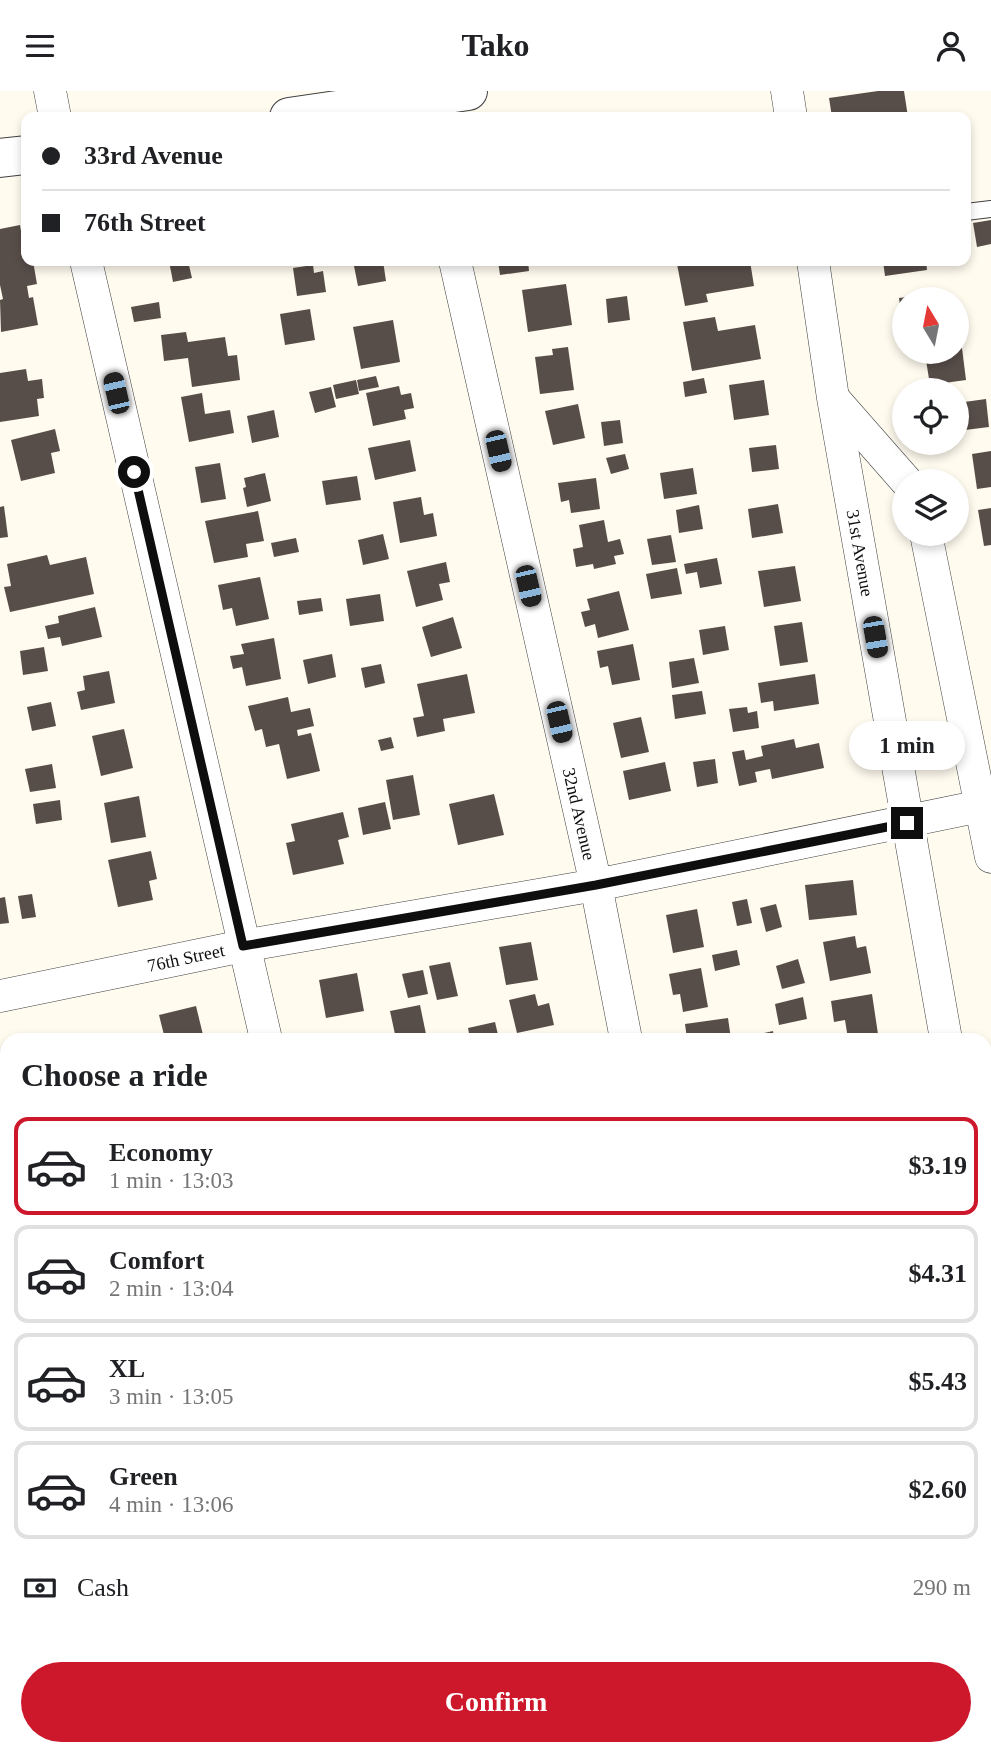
<!DOCTYPE html>
<html lang="en">
<head>
<meta charset="utf-8">
<style>
	:root { --surface:#fff; --page:#f2f2f2; --text:#202124; --muted:#757577; --line:#e0e0e0; --accent:#cd182c }
	body { margin:0; font-family:"Times New Roman",serif; background:var(--page); color:var(--text); height:100vh; display:flex; flex-direction:column; font-size:26px; white-space:nowrap }
	* { box-sizing:border-box; margin:0 }
	p { font-size:23px; color:var(--muted) }
	.icon { flex:none; width:38px; height:38px; fill:none; stroke:currentColor; stroke-width:2; stroke-linecap:round; stroke-linejoin:round }
	.map { position:relative; flex:1; overflow:hidden }
	.details { position:absolute; left:0px; top:942px; width:992px; height:723px; display:flex; flex-direction:column; background:var(--surface); border-radius:21px 21px 0 0; box-shadow:0 4px 10px #0003 }
	.details>* { flex:none }
	.top-card { position:absolute; left:21px; top:21px; width:950px; height:154px; border-radius:14px; box-shadow:0 4px 10px #0003; display:grid; align-content:center; height:154px; padding:0 21px; background:var(--surface) }
	.needle { width:46px; rotate:350deg }
	.fabs { position:absolute; left:892px; top:196px; display:grid; gap:14px }
	.fabs a { display:grid; place-items:center; width:77px; height:77px; border-radius:50%; background:var(--surface); box-shadow:0 4px 10px #0003; font-size:35px }
	.end { position:absolute; width:32px; height:32px; margin:-16px; border:9px solid #0e0e0e; background:#fff; box-shadow:0 0 0 4px #fff }
	.from { border-radius:50% }
	.bubble { position:absolute; height:49px; border-radius:24px; background:var(--surface); box-shadow:0 4px 10px #0003; font-size:23px; font-weight:800; line-height:49px; text-align:center }
	.car { position:absolute; width:21px; height:42px; margin:-21px -10px; border-radius:9px; box-shadow:0 0 5px 2px #0007; background:linear-gradient(#222 24%,#8ab4d8 0 40%,#222 0 76%,#8ab4d8 0 86%,#222 0) }
	.top-card b { display:flex; align-items:center; gap:24px; height:66px; font-size:26px }
	.top-card b+b { border-top:2px solid var(--line) }
	.top-card i { width:18px; height:18px; background:var(--text) }
	ul { padding:0; list-style:none }
	li { display:flex; align-items:center; gap:21px; height:98px; margin:0 14px 10px; padding:0 7px; border:4px solid var(--line); border-radius:14px }
	li div { flex:1 }
	li b { display:block; font-size:26px }
	li em { font-style:normal; font-weight:800 }
	li.on { border-color:var(--accent) }
	li>.icon { width:63px; height:63px; stroke-width:1.5 }
	h2 { padding:0 21px; font-size:32px; line-height:84px }
	.pay { display:flex; align-items:center; gap:18px; height:77px; padding:0 21px; font-size:26px }
	.pay p { margin-inline-start:auto }
	.button { display:flex; gap:14px; margin-top:auto; padding:14px 21px }
	.button a { flex:1; height:80px; border-radius:42px; background:var(--accent); color:#fff; font-size:28px; font-weight:800; line-height:80px; text-align:center }
	header { display:flex; justify-content:space-between; align-items:center; height:91px; padding:0 21px; background:var(--surface); font-size:32px; font-weight:800 }
	.map>svg:first-child { display:block }
	.building { fill:#584e49 }
	.lines { fill:none; stroke-linecap:round; stroke-linejoin:round }
	.service-casing { stroke:#414141; stroke-width:18 }
	.minor-casing { stroke:#414141; stroke-width:33 }
	.tertiary-casing { stroke:#414141; stroke-width:40 }
	.service { stroke:#fff; stroke-width:16 }
	.minor { stroke:#fff; stroke-width:32 }
	.tertiary { stroke:#fff; stroke-width:38 }
	.route { stroke:#0e0e0e; stroke-width:9 }
	.labels { text-anchor:middle; dominant-baseline:central; stroke-width:7; stroke-linejoin:round; paint-order:stroke }
	.street-label { font-size:18px; fill:#0e0e0e; stroke:#fff }
</style>
</head>
<body>
<header><svg class="icon" aria-label="menu" viewBox="0 0 24 24"><path d="M4 6h16M4 12h16M4 18h16"/></svg>Tako<svg class="icon" aria-label="person" viewBox="0 0 24 24"><circle cx="12" cy="8" r="4"/><path d="M4 21q1-7 8-7t8 7"/></svg></header>
<div class="map">
<svg width="991" height="1663" viewBox="0 0 991 1663">
	<rect width="100%" height="100%" fill="#fffbef"/>
	<g class="building">
		<path d="M878,0H904L908,26H832L829,7Z"/>
		<path d="M991,129V153L977,156L973,132Z"/>
		<path d="M20,134L24,158L26,157V170H33L37,193L27,195L29,207L33,206L38,234L1,241L0,209L3,208L0,194V138Z"/>
		<path d="M169,170H188L192,187L173,191Z"/>
		<path d="M353,170H383L386,190L358,195Z"/>
		<path d="M498,170H528L529,180L500,184Z"/>
		<path d="M696,170H750L754,195L706,203L708,211L685,215L677,173Z"/>
		<path d="M883,170H926L927,179L885,185Z"/>
		<path d="M313,174L314,182L323,180L326,201L297,205L293,177Z"/>
		<path d="M566,193L572,234L528,241L522,199Z"/>
		<path d="M938,202V208H905L903,237L899,207Z"/>
		<path d="M627,205L630,229L608,232L606,208Z"/>
		<path d="M159,211L161,227L134,231L131,216Z"/>
		<path d="M310,218L315,249L285,254L280,223Z"/>
		<path d="M715,226L718,240L755,234L761,268L692,280L683,231Z"/>
		<path d="M393,229L400,271L361,278L353,236Z"/>
		<path d="M186,241L188,251L225,246L228,265L237,264L240,289L192,296L188,267L164,270L161,244Z"/>
		<path d="M568,256L574,299L540,303L535,266L553,264L552,258Z"/>
		<path d="M962,257L966,289L930,294L925,263L957,261V258Z"/>
		<path d="M26,278L28,290L42,288L44,307L37,308L39,325L0,331V282Z"/>
		<path d="M376,285L379,296L359,300L357,289Z"/>
		<path d="M704,287L707,302L685,306L683,291Z"/>
		<path d="M356,289L359,303L336,308L333,294Z"/>
		<path d="M764,289L769,324L734,329L729,294Z"/>
		<path d="M399,295L401,304L411,302L414,317L404,319L406,328L373,335L366,302Z"/>
		<path d="M331,296L336,316L315,322L309,301Z"/>
		<path d="M202,302L205,323L230,319L234,342L189,351L181,306Z"/>
		<path d="M986,308L989,336L957,340V312Z"/>
		<path d="M578,313L585,347L553,354L545,320Z"/>
		<path d="M274,319L279,346L252,352L247,325Z"/>
		<path d="M620,329L623,352L604,355L601,331Z"/>
		<path d="M55,338L60,360L51,362L55,382L21,390L11,349Z"/>
		<path d="M410,349L416,380L375,389L368,357Z"/>
		<path d="M776,354L779,378L752,381L749,357Z"/>
		<path d="M991,360V396L977,398L972,363Z"/>
		<path d="M625,363L629,378L611,383L606,367Z"/>
		<path d="M220,372L226,408L201,412L195,376Z"/>
		<path d="M693,377L697,403L664,408L660,382Z"/>
		<path d="M265,382L271,410L247,416L243,397L246,396L244,387Z"/>
		<path d="M357,385L361,409L326,414L322,390Z"/>
		<path d="M596,387L600,418L571,422L569,409L561,411L558,392Z"/>
		<path d="M421,406L424,424L433,422L437,445L400,452L393,411Z"/>
		<path d="M778,413L783,442L752,447L748,418Z"/>
		<path d="M699,414L703,438L679,442L676,419Z"/>
		<path d="M4,415L8,446L0,447V416Z"/>
		<path d="M991,417V454L984,455L978,419Z"/>
		<path d="M258,420L264,450L246,453L248,466L214,472L205,430Z"/>
		<path d="M604,429L608,451L620,448L624,463L614,465L616,473L594,478L593,473L576,476L573,458L583,456L579,434Z"/>
		<path d="M383,443L389,468L363,474L358,449Z"/>
		<path d="M671,444L676,471L652,474L647,448Z"/>
		<path d="M296,447L299,461L274,466L271,452Z"/>
		<path d="M47,464L50,474L86,466L94,503L10,521L4,496L11,495L7,473Z"/>
		<path d="M717,467L722,493L700,497L697,481L686,483L684,473Z"/>
		<path d="M446,471L450,491L439,493L443,509L416,516L407,480Z"/>
		<path d="M795,475L801,510L764,516L758,480Z"/>
		<path d="M677,477L682,503L651,508L646,483Z"/>
		<path d="M260,486L269,528L236,535L232,517L223,519L218,494Z"/>
		<path d="M619,500L629,539L598,547L595,533L585,536L581,521L590,519L587,508Z"/>
		<path d="M380,503L384,530L350,535L346,508Z"/>
		<path d="M321,507L323,520L299,524L297,510Z"/>
		<path d="M95,516L102,546L62,555L60,546L48,548L45,535L59,532L58,525Z"/>
		<path d="M453,526L462,557L431,566L422,536Z"/>
		<path d="M802,531L808,571L780,575L774,535Z"/>
		<path d="M725,535L729,559L703,564L699,539Z"/>
		<path d="M274,547L281,588L246,595L242,576L233,578L230,565L244,563L241,553Z"/>
		<path d="M633,553L640,589L612,594L608,575L600,577L597,560Z"/>
		<path d="M44,556L48,580L23,584L20,560Z"/>
		<path d="M332,563L336,586L308,593L303,569Z"/>
		<path d="M694,567L699,592L672,597L669,571Z"/>
		<path d="M381,573L385,592L365,597L361,577Z"/>
		<path d="M109,580L115,612L81,619L77,601L85,599L83,585Z"/>
		<path d="M467,583L475,622L443,628L445,640L417,646L413,627L424,625L417,593Z"/>
		<path d="M815,583L819,613L774,620L773,610L761,612L758,592Z"/>
		<path d="M702,600L706,623L675,628L672,604Z"/>
		<path d="M288,606L291,621L310,617L314,635L297,639L298,645L311,642L320,680L287,688L279,653L266,656L262,638L255,640L248,615Z"/>
		<path d="M51,611L56,635L32,640L27,616Z"/>
		<path d="M747,616L748,622L757,620L759,637L733,641L729,618Z"/>
		<path d="M641,626L649,661L621,667L613,632Z"/>
		<path d="M124,638L133,677L101,685L92,645Z"/>
		<path d="M391,646L394,657L381,660L378,649Z"/>
		<path d="M794,648L796,657L819,652L824,677L772,688L770,678L755,681L757,691L739,695L732,661L744,659L746,669L763,665L761,655Z"/>
		<path d="M715,668L718,692L697,696L693,671Z"/>
		<path d="M665,671L671,700L629,709L623,680Z"/>
		<path d="M52,673L56,697L30,701L25,678Z"/>
		<path d="M413,684L420,724L393,729L386,689Z"/>
		<path d="M494,703L504,744L458,754L449,713Z"/>
		<path d="M139,705L146,746L111,752L104,712Z"/>
		<path d="M60,709L62,729L36,733L33,713Z"/>
		<path d="M385,711L391,738L363,744L358,717Z"/>
		<path d="M343,721L349,746L338,749L344,773L293,784L286,752L295,750L291,733Z"/>
		<path d="M151,760L157,788L149,790L153,809L118,816L108,769Z"/>
		<path d="M853,789L857,824L809,829L805,794Z"/>
		<path d="M32,803L36,826L22,828L18,805Z"/>
		<path d="M5,806L9,832L0,833V807Z"/>
		<path d="M747,808L752,832L737,835L732,811Z"/>
		<path d="M776,813L782,836L766,841L760,817Z"/>
		<path d="M697,818L704,856L673,862L666,824Z"/>
		<path d="M855,845L857,857L866,855L871,882L830,890L823,851Z"/>
		<path d="M531,851L538,889L506,894L499,856Z"/>
		<path d="M737,859L740,874L715,880L712,864Z"/>
		<path d="M798,868L805,892L782,898L776,875Z"/>
		<path d="M450,871L458,905L437,909L429,875Z"/>
		<path d="M701,877L708,916L683,921L680,903L673,904L669,883Z"/>
		<path d="M423,879L428,903L408,907L402,883Z"/>
		<path d="M357,882L364,920L326,927L319,889Z"/>
		<path d="M535,903L538,915L549,912L554,934L517,942L509,909Z"/>
		<path d="M872,903L878,943L848,948L845,929L834,931L831,910Z"/>
		<path d="M803,906L807,928L779,934L775,913Z"/>
		<path d="M420,914L426,943L396,948L390,920Z"/>
		<path d="M196,915L204,948H165L159,924Z"/>
		<path d="M728,927L731,948H687L685,933Z"/>
		<path d="M495,931L499,948H470L468,937Z"/>
		<path d="M773,940L774,948H747V946Z"/>
		<path d="M7,1129V1153L0,1154V1130Z"/>
		<path d="M0,1376H7V1401H2Z"/>
		<path d="M7,1572V1616L0,1617V1573Z"/>
		<path d="M317,1657H359L360,1663H318Z"/>
		<path d="M708,1657L709,1663H654L653,1658Z"/>
	</g>
	<g class="lines">
		<g class="service-casing">
			<path id="service" d="M966,121L991,118"/>
		</g>
		<g class="minor-casing">
			<g id="minor">
				<path d="M50,0L55,26"/>
				<path d="M787,0L791,26"/>
				<path d="M86,170L266,948"/>
				<path d="M455,170L596,794L626,948"/>
				<path d="M813,170L833,307L946,948"/>
				<path d="M834,308L906,390"/>
				<path d="M926,443L991,766"/>
				<path d="M0,905L243,855L596,794L991,713"/>
				<path d="M985,1173L991,1206"/>
				<path d="M985,1461L991,1460"/>
				<path d="M422,1657V1663"/>
				<path d="M755,1657V1663"/>
				<path d="M59,1663L85,1657"/>
			</g>
		</g>
		<g class="tertiary-casing">
			<g id="tertiary">
				<path d="M289,26L468,0"/>
				<path d="M0,67L26,64"/>
			</g>
		</g>
		<use href="#service" class="service"/>
		<use href="#minor" class="minor"/>
		<use href="#tertiary" class="tertiary"/>
	</g>
	<g class="lines">
		<path class="route" d="M134,381L243,855L596,794L907,732"/>
	</g>
	<g class="labels">
		<g class="street-label">
			<text transform="translate(860 462) rotate(80)">31st Avenue</text>
			<text transform="translate(579 723) rotate(77)">32nd Avenue</text>
			<text transform="translate(186 867) rotate(-12)">76th Street</text>
		</g>
	</g>
</svg>
<div class="fabs">
<a><svg class="needle" viewBox="-14 -14 28 28"><path d="M0-13l5 13h-10z" fill="#e53935"/><path d="M0 13l5-13h-10z" fill="#757577"/></svg></a>
<a><svg class="icon" aria-label="locate" viewBox="0 0 24 24"><circle cx="12" cy="12" r="6"/><path d="M12 2v4M12 18v4M2 12h4M18 12h4"/></svg></a>
<a><svg class="icon" aria-label="layers" viewBox="0 0 24 24"><path d="M12 4l9 5-9 5-9-5zM3 14l9 5 9-5"/></svg></a>
</div>
<i class="end from" style="left:134px;top:381px"></i>
<i class="end" style="left:907px;top:732px"></i>
<div class="bubble" style="left:849px;top:630px;width:116px">1 min</div>
<i class="car" style="left:116px;top:302px;rotate:347deg"></i>
<i class="car" style="left:498px;top:360px;rotate:167deg"></i>
<i class="car" style="left:528px;top:495px;rotate:167deg"></i>
<i class="car" style="left:875px;top:546px;rotate:170deg"></i>
<i class="car" style="left:559px;top:631px;rotate:167deg"></i>
<div class="top-card">
<b><i class="from"></i>33rd Avenue</b>
<b><i></i>76th Street</b>
</div>
<section class="details">
<h2>Choose a ride</h2>
<ul>
<li class="on"><svg class="icon" aria-label="car" viewBox="0 0 24 24"><path d="M5 17H2v-5l4-1 3-4h7l3 4 3 1v5h-3M9 17h6M6 11h13"/><circle cx="7" cy="17" r="2"/><circle cx="17" cy="17" r="2"/></svg><div><b>Economy</b><p>1 min · 13:03</p></div><em>$3.19</em></li>
<li><svg class="icon" aria-label="car" viewBox="0 0 24 24"><path d="M5 17H2v-5l4-1 3-4h7l3 4 3 1v5h-3M9 17h6M6 11h13"/><circle cx="7" cy="17" r="2"/><circle cx="17" cy="17" r="2"/></svg><div><b>Comfort</b><p>2 min · 13:04</p></div><em>$4.31</em></li>
<li><svg class="icon" aria-label="car" viewBox="0 0 24 24"><path d="M5 17H2v-5l4-1 3-4h7l3 4 3 1v5h-3M9 17h6M6 11h13"/><circle cx="7" cy="17" r="2"/><circle cx="17" cy="17" r="2"/></svg><div><b>XL</b><p>3 min · 13:05</p></div><em>$5.43</em></li>
<li><svg class="icon" aria-label="car" viewBox="0 0 24 24"><path d="M5 17H2v-5l4-1 3-4h7l3 4 3 1v5h-3M9 17h6M6 11h13"/><circle cx="7" cy="17" r="2"/><circle cx="17" cy="17" r="2"/></svg><div><b>Green</b><p>4 min · 13:06</p></div><em>$2.60</em></li>
</ul>
<div class="pay"><svg class="icon" aria-label="cash" viewBox="0 0 24 24"><path d="M3 7h18v10H3z"/><circle cx="12" cy="12" r="2"/></svg>Cash<p>290 m</p></div>
<div class="button"><a>Confirm</a></div>
</section>
</div>
</body>
</html>
